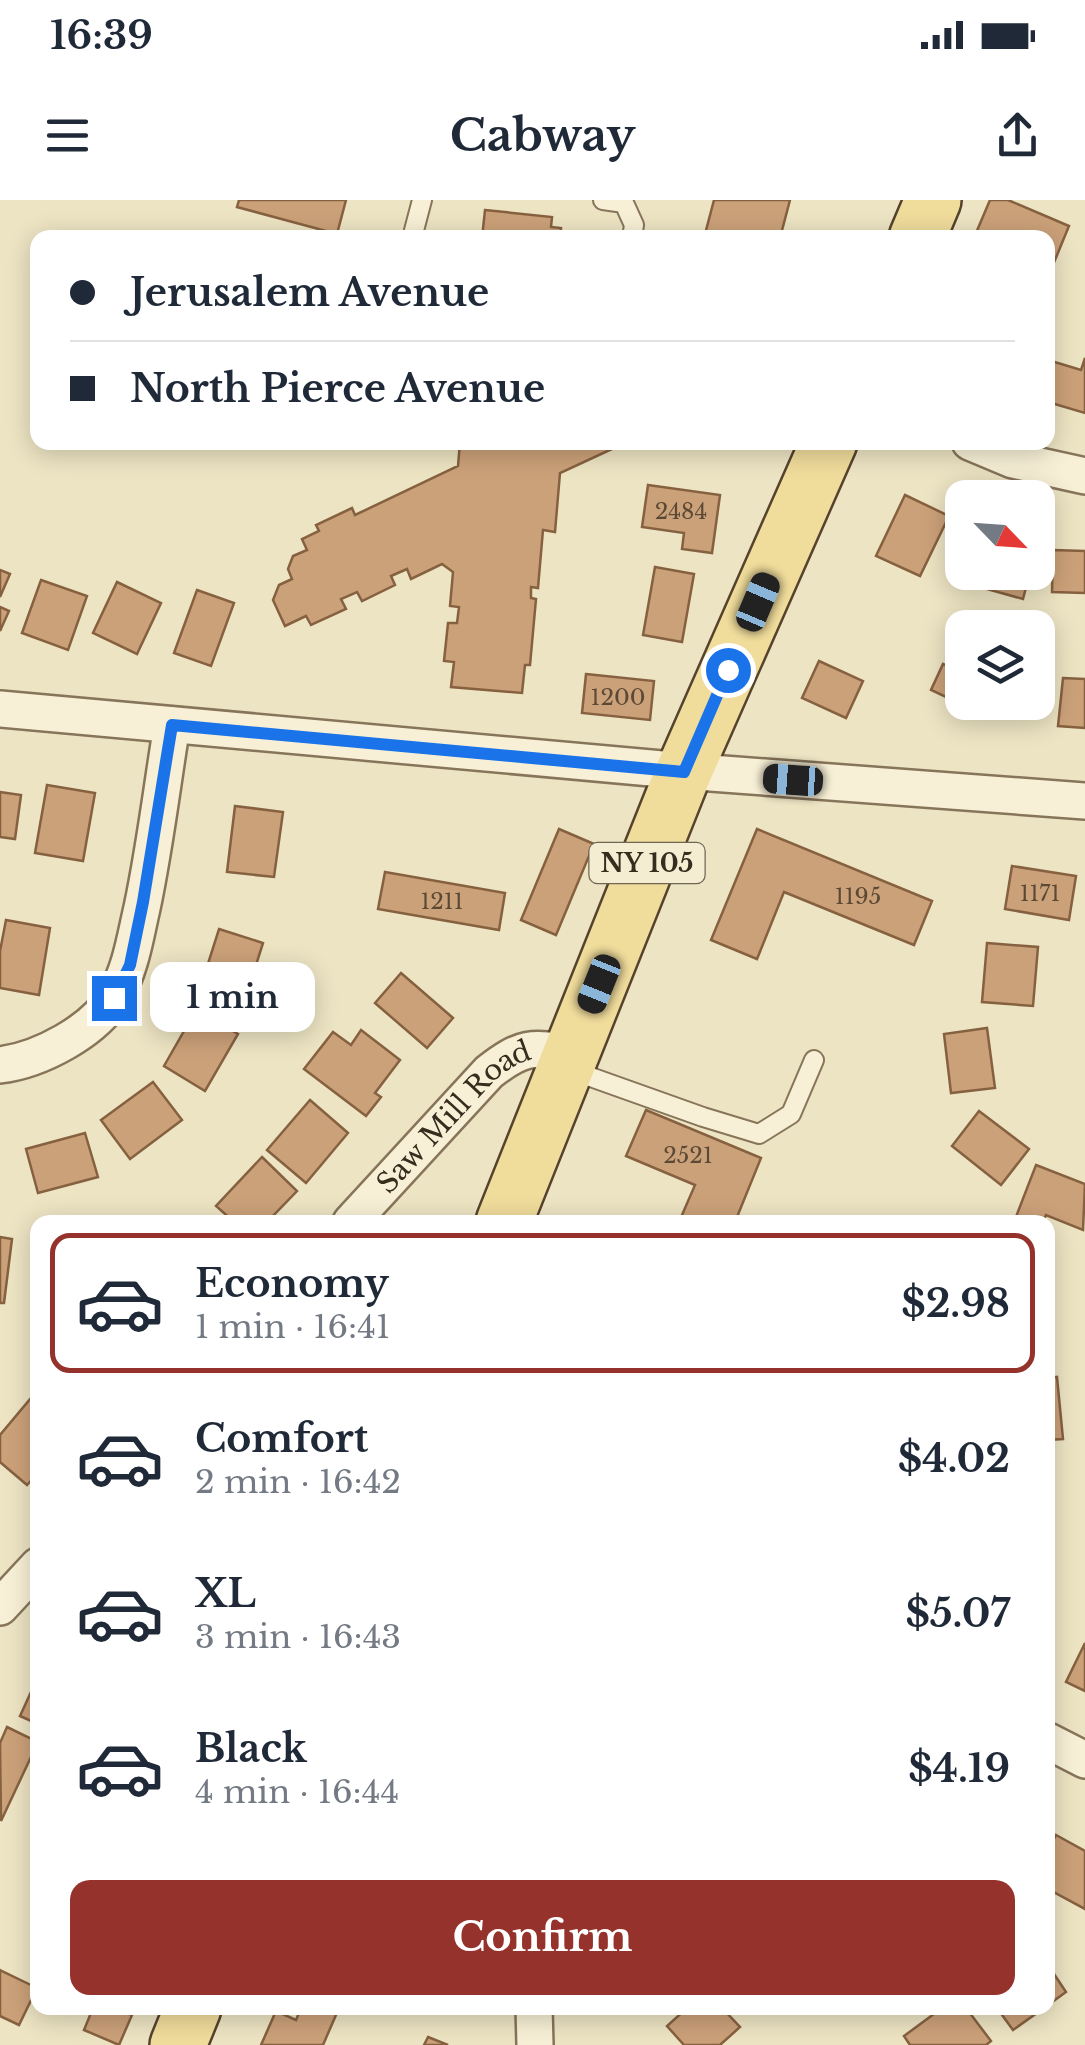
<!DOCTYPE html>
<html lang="en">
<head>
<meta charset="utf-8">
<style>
	:root { --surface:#fff; --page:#f2f2f3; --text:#1f2937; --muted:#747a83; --line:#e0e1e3; --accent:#95322b }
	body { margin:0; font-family:"Libre Baskerville",serif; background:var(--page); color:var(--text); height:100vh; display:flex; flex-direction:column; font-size:38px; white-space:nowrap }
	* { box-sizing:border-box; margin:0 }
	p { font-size:32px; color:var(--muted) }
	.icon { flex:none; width:55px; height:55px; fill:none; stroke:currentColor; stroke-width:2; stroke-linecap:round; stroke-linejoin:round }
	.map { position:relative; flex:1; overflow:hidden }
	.side { position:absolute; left:30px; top:1015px; width:1025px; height:800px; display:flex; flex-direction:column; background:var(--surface); border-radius:20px; box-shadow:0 5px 25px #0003 }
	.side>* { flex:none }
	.top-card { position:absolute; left:30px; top:30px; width:1025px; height:220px; border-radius:20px; box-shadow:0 5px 25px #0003; display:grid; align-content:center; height:220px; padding:0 40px; background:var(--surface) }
	.needle { width:65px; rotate:115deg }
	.controls { position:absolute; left:945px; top:280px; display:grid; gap:20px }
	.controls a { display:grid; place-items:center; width:110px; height:110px; border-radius:20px; background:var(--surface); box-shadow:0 5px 25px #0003; font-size:50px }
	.end { position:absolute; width:45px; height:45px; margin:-22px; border:12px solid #1a73e8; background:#fff; box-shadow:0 0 0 5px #fff }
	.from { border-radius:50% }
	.bubble { position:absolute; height:70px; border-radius:20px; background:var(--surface); box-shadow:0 5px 25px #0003; font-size:32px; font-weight:800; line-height:70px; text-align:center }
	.car { position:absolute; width:30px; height:60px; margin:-30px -15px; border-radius:12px; box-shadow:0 0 8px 2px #0007; background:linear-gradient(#222 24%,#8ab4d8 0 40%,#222 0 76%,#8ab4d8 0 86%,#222 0) }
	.top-card b { display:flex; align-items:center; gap:35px; height:95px; font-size:38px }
	.top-card b+b { border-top:2px solid var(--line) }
	.top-card i { width:25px; height:25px; background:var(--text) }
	ul { padding:18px 0 0; list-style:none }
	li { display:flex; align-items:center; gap:30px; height:140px; margin:0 20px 15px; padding:0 20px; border:5px solid transparent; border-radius:20px }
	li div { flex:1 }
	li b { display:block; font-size:38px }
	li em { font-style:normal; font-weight:800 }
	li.on { border-color:var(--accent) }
	li>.icon { width:90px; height:90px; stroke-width:1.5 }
	.action { display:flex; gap:20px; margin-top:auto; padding:20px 40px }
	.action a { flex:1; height:115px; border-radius:20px; background:var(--accent); color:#fff; font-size:40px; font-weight:800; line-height:115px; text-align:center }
	.status { display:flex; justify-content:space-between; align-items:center; height:70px; padding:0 50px; background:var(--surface); direction:ltr }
	.status svg { height:28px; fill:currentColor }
	header { display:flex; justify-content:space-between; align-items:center; height:130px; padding:0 40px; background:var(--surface); font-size:45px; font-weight:800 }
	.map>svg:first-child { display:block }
	.building { fill:#cba179; stroke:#866140; stroke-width:2.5 }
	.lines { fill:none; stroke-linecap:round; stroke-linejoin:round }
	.lane-casing { stroke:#87755a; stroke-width:22 }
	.street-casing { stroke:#87755a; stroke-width:40 }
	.primary-casing { stroke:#55432e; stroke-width:60 }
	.lane { stroke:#f8f0d6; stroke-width:18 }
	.street { stroke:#f8f0d6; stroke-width:35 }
	.primary { stroke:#f0dc9b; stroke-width:55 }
	.route { stroke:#1a73e8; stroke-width:12 }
	.labels { text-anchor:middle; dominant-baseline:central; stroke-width:8; stroke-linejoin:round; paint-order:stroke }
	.number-label { font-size:22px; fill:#5c4935 }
	.shield { fill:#f5edd2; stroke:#706654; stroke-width:2.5 }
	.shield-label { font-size:25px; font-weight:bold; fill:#372c1e }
	.street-label { font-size:28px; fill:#372c1e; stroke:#f5edd2 }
</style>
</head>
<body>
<div class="status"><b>16:39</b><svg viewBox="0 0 49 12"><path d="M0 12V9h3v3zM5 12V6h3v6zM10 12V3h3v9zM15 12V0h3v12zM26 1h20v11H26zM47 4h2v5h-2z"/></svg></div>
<header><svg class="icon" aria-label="menu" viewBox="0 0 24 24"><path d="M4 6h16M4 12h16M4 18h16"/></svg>Cabway<svg class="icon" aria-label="share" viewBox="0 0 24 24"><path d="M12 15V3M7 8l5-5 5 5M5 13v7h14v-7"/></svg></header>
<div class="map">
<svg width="1085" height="1845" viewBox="0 0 1085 1845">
	<rect width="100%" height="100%" fill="#ede4c3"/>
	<g class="building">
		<path d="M239,0H346L337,34L237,7Z"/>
		<path d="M714,0H790L780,38H704Z"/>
		<path d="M990,0H1008L1069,26L1048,77V38H970L972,32L976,33Z"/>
		<path d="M485,10L552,17L551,27L561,28L560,38H482Z"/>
		<path d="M1085,158V213L1048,202V160L1081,170Z"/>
		<path d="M460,242H627L560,273L555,332L543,330L538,388L531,387V398L536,399L530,465H525L522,493L451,487L454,462L444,461L448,423H457L459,407L450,406L453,372L442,364L411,379L407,369L391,376L395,385L362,401L357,392L341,399L346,409L311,425L306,416L285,426L273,400L279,385L292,379L288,369L293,356L307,350L302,339L319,331L316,325L352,308L355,315L458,266Z"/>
		<path d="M648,285L720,295L712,353L682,349L684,333L642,327Z"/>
		<path d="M905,295L949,316L920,376L876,356Z"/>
		<path d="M1053,350L1085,351V393L1052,392Z"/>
		<path d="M962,366V372H1030L1023,399L958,381Z"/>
		<path d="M655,367L694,374L682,442L643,435Z"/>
		<path d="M0,370L10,374L0,397Z"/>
		<path d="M41,380L87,396L68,450L22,433Z"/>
		<path d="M117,382L161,403L137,454L93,433Z"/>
		<path d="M197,390L234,403L211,466L174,453Z"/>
		<path d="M0,407L9,411L0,431Z"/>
		<path d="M819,461L863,481L846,518L802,498Z"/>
		<path d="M943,464L962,473L961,504L931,490Z"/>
		<path d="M586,474L654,481L650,520L582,513Z"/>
		<path d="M1063,478L1085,479V528L1058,526Z"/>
		<path d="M47,585L95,593L83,661L35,653Z"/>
		<path d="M0,592L21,595L15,639L0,637Z"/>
		<path d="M235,606L283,612L274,677L227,672Z"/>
		<path d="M559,629L594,644L556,735L521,720Z"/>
		<path d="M757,629L932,701L914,745L784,692L757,759L711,740Z"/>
		<path d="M1012,666L1076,676L1069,720L1005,709Z"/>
		<path d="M385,672L505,693L499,730L378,709Z"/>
		<path d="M6,720L50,728L39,795L0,788V751Z"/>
		<path d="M219,729L263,743L243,806L199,792Z"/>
		<path d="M987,743L1038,747L1033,806L982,802Z"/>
		<path d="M401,773L453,818L427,848L375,803Z"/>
		<path d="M196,810L238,834L205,891L164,866Z"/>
		<path d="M987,828L995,888L951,893L944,834Z"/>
		<path d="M361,830L400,860L375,893L381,897L366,916L304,869L333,832L351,845Z"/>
		<path d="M153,882L182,920L130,959L101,920Z"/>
		<path d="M310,900L348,933L306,983L267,950Z"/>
		<path d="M646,910L761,958L735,1022H679L695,985L626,956Z"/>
		<path d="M979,911L1029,949L1001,985L952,946Z"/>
		<path d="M85,933L98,977L38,993L26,949Z"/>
		<path d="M262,957L297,991L267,1022H234L216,1006Z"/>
		<path d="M1036,965L1085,984L1083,1030L1046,1015L1043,1022H1014Z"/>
		<path d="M0,1037L12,1039L4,1103H0Z"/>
		<path d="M1057,1177L1063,1239L1048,1240V1178Z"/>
		<path d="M31,1198L38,1203V1273L27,1285L0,1262V1235Z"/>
		<path d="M1085,1443V1491L1066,1482Z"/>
		<path d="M31,1492L38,1495V1524L20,1516Z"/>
		<path d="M7,1527L38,1542L1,1621L0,1543Z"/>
		<path d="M1056,1635L1085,1651V1709L1048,1689V1651Z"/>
		<path d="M1048,1765L1066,1792L1048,1805Z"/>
		<path d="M0,1770L37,1788L19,1825L0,1816Z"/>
		<path d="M93,1808H115L132,1815L119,1845L84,1830Z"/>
		<path d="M301,1808H339L323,1845H261L276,1811L296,1820Z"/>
		<path d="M687,1808H722L740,1827L720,1845H684L667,1826Z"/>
		<path d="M942,1808H966L991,1841L986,1845H910L904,1836Z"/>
		<path d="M997,1808H1044L1013,1830Z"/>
		<path d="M428,1837L448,1845H424Z"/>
	</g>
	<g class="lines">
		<g class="lane-casing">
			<g id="lane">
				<path d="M603,0L624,3L634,25L632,38"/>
				<path d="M412,38L422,0"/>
				<path d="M571,870L703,917L759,934L791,914L814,860"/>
			</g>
		</g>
		<g class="street-casing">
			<g id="street">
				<path d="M970,242L1013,260L1085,276"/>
				<path d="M0,509L684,571L1085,601"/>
				<path d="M0,865C40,860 95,831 115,796C131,768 135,738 142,708C155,647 162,586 172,525"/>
				<path id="s1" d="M351,1022L489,872C521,847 533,845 571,855"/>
				<path d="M0,1407L38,1366"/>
				<path d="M1048,1541L1085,1560"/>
				<path d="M534,1808L535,1845"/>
			</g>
		</g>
		<g class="primary-casing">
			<g id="primary">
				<path d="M917,38L933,0"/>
				<path d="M504,1022L684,571L829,242"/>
				<path d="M178,1845L193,1808"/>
			</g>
		</g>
		<use href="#lane" class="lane"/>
		<use href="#street" class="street"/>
		<use href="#primary" class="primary"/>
	</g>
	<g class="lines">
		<path class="route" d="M114,798L130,765L143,702L172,525L684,572L728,470"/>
	</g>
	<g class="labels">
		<g class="number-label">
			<text x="681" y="311">2484</text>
			<text x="618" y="497">1200</text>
			<text x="1040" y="693">1171</text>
			<text x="858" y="696">1195</text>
			<text x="442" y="701">1211</text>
			<text x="688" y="955">2521</text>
		</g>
		<rect class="shield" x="589.5" y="643" width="115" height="40" rx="8"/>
		<g class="shield-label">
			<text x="647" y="663">NY 105</text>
		</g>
		<g class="street-label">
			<text stroke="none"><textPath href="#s1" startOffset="148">Saw Mill Road</textPath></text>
		</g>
	</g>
</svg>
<div class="controls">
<a><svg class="needle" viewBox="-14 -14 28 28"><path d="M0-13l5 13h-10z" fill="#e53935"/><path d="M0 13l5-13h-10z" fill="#747a83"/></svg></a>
<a><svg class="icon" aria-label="layers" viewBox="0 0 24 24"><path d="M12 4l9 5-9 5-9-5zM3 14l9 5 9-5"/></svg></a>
</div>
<i class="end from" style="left:728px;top:470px"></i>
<i class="end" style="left:114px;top:798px"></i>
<div class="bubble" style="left:150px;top:762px;width:165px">1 min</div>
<i class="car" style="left:758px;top:402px;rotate:23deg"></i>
<i class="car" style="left:793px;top:580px;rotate:274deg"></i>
<i class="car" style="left:599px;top:784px;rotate:202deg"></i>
<div class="top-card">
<b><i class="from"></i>Jerusalem Avenue</b>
<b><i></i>North Pierce Avenue</b>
</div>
<section class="side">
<ul>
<li class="on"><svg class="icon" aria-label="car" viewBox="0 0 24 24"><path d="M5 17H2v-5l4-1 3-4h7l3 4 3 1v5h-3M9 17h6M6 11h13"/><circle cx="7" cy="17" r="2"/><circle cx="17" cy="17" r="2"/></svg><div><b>Economy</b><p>1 min · 16:41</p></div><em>$2.98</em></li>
<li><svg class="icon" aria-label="car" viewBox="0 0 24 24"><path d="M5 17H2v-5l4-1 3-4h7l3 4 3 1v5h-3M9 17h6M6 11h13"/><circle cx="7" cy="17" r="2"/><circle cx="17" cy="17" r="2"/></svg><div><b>Comfort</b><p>2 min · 16:42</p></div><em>$4.02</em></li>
<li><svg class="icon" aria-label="car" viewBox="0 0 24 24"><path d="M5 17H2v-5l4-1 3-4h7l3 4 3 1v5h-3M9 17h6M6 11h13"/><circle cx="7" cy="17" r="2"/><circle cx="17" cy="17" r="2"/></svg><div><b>XL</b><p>3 min · 16:43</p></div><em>$5.07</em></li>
<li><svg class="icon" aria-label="car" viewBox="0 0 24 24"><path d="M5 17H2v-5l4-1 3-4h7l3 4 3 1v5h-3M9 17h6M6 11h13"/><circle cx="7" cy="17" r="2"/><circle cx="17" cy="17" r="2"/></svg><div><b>Black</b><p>4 min · 16:44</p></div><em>$4.19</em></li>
</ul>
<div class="action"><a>Confirm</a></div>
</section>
</div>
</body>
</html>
